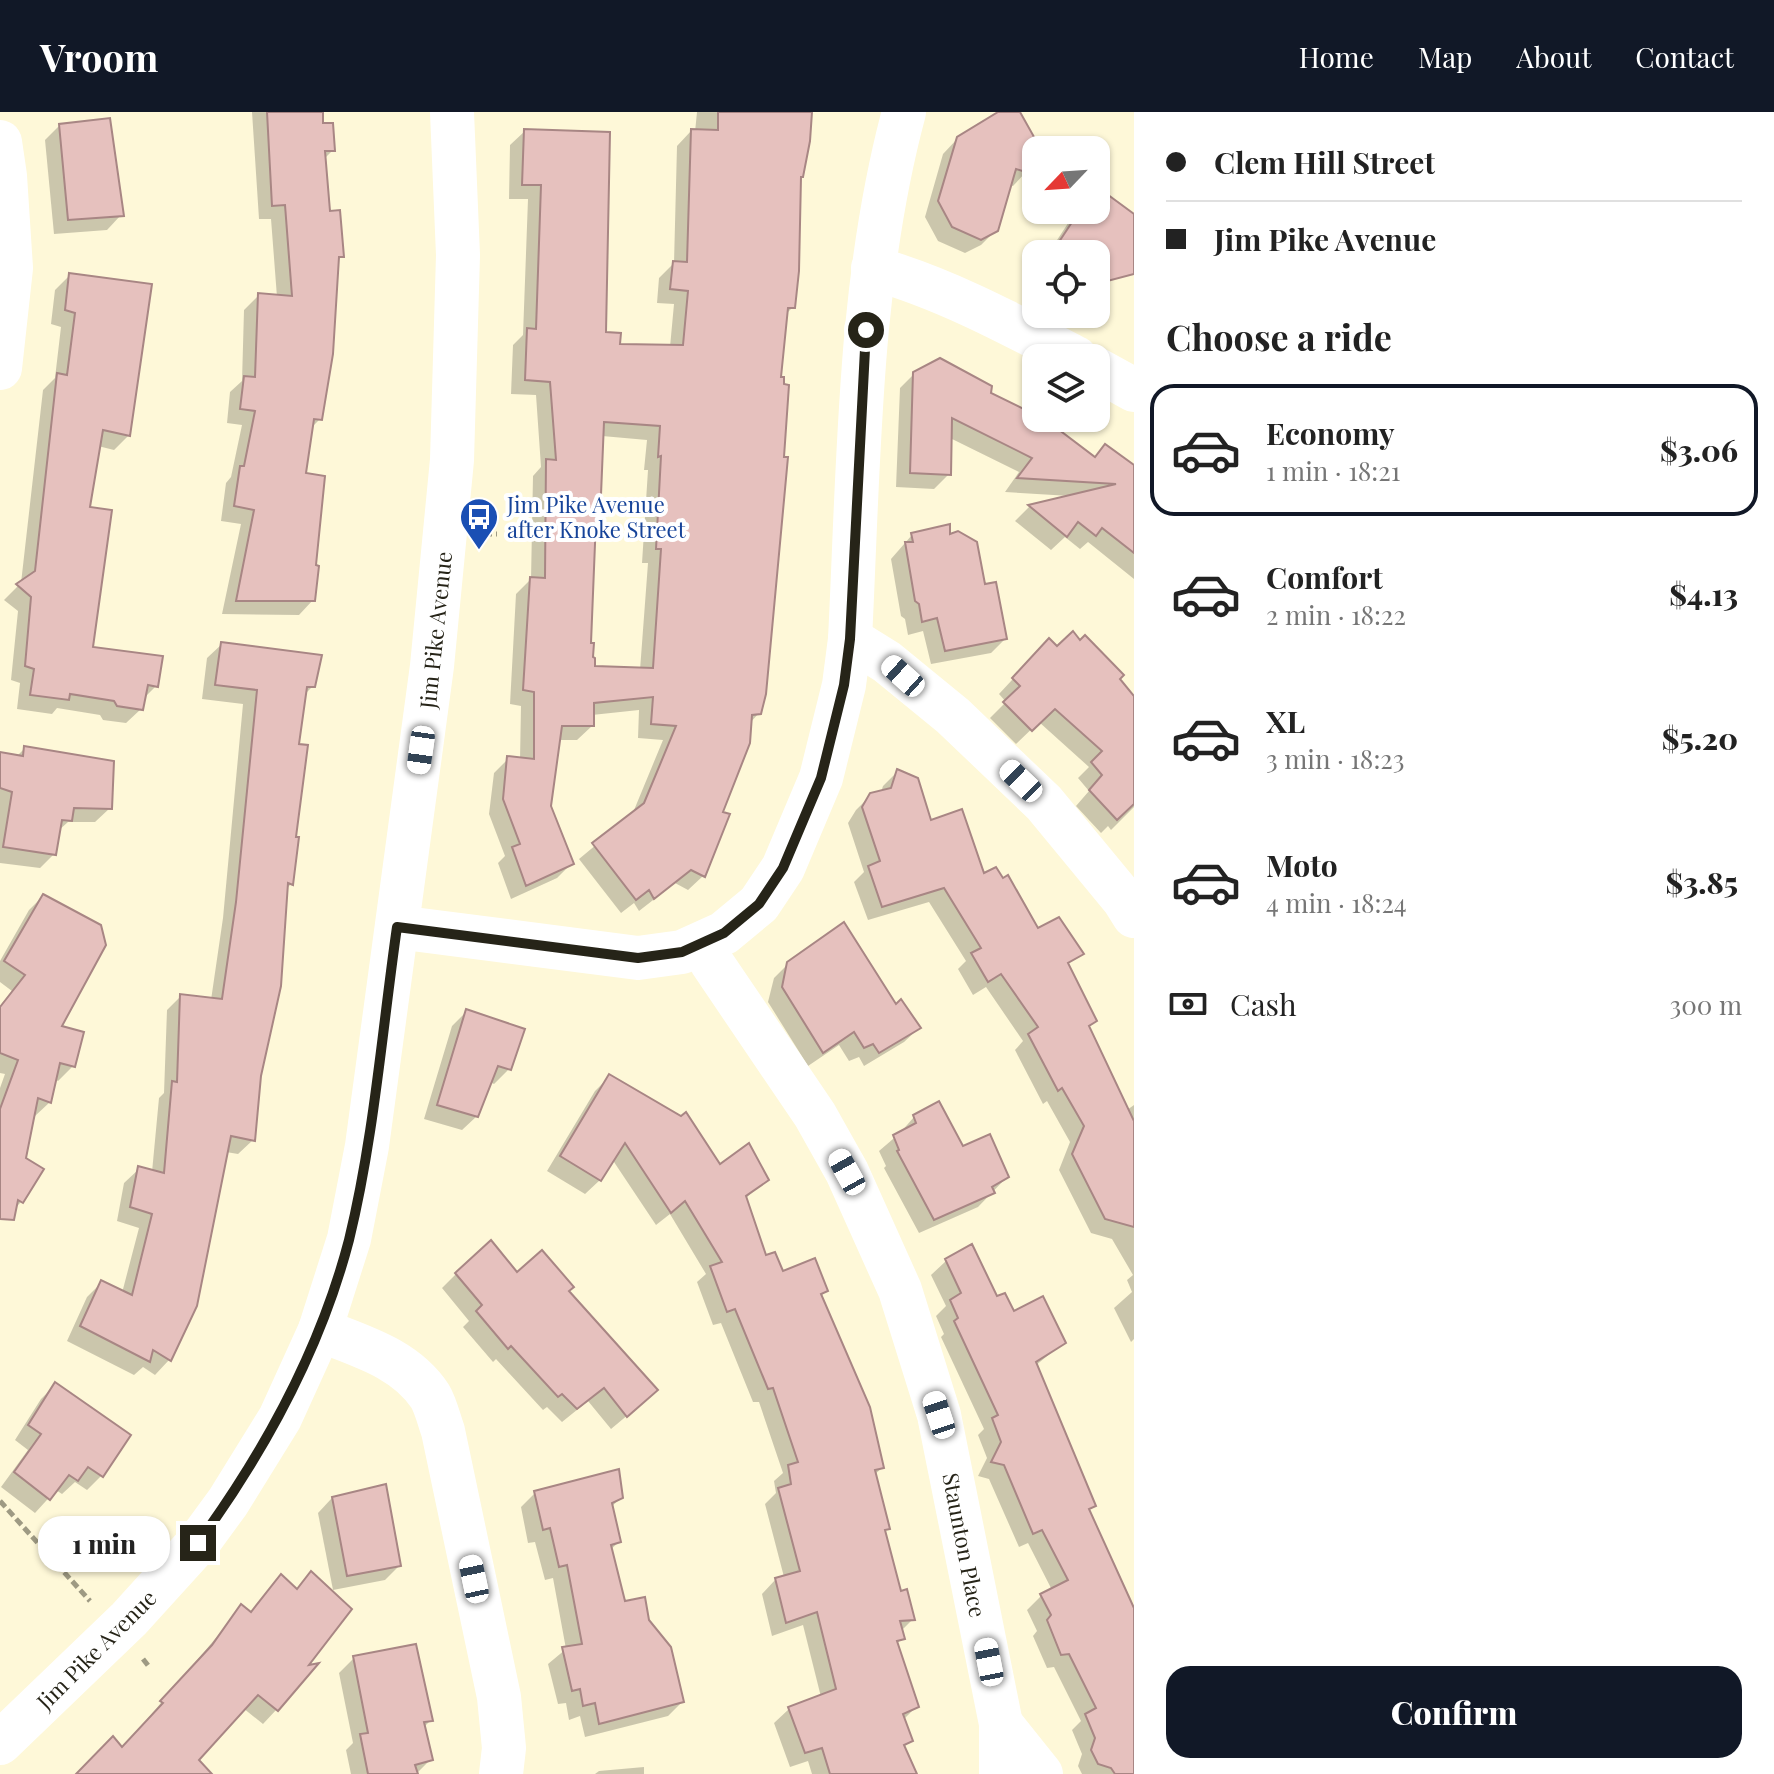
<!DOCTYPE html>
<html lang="en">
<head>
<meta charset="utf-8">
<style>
	:root { --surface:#fff; --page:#f6f6f6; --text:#222; --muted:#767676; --line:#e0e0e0; --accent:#111827 }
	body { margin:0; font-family:"Playfair Display",serif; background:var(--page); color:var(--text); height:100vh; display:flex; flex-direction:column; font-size:30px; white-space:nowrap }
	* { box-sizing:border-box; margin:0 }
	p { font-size:26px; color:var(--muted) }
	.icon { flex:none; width:44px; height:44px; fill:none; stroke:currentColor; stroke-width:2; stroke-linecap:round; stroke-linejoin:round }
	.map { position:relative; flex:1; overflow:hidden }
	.details { display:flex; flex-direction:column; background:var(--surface); width:640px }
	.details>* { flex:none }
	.hud { display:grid; align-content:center; height:176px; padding:0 32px; background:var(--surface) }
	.needle { width:52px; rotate:245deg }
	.controls { position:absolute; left:1022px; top:24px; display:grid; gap:16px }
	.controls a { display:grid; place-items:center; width:88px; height:88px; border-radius:16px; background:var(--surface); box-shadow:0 2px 6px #0004; font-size:40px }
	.end { position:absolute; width:36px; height:36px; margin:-18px; border:10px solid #262418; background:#fff; box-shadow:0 0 0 4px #fff }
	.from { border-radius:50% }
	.bubble { position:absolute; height:56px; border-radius:24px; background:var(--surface); box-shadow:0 2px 6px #0004; font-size:26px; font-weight:800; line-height:56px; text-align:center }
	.car { position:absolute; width:24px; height:48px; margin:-24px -12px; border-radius:10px; box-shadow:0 0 6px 2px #0007; background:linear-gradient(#fff 24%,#345 0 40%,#fff 0 76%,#345 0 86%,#fff 0) }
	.hud b { display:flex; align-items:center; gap:28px; height:76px; font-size:30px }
	.hud b+b { border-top:2px solid var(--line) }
	.hud i { width:20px; height:20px; background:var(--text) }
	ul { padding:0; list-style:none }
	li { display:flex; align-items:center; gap:24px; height:132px; margin:0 16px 12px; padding:0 16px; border:4px solid transparent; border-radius:24px }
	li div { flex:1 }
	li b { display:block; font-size:30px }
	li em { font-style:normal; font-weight:800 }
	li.current { border-color:var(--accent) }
	li>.icon { width:72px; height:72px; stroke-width:1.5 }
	h2 { padding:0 32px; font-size:36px; line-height:96px }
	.pay { display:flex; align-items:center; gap:20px; height:88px; padding:0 32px; font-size:30px }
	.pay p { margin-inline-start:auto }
	.button { display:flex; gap:16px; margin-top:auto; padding:16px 32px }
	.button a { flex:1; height:92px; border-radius:24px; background:var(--accent); color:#fff; font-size:32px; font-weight:800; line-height:92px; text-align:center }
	header { display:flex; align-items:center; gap:48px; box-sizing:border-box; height:112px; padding:0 40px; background:var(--accent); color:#fff }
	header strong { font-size:38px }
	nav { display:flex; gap:44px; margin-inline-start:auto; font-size:28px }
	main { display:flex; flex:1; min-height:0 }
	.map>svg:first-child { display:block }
	.shadow { fill:#0003; fill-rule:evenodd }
	.building { fill:#e6c1be; stroke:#a88684; stroke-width:2; fill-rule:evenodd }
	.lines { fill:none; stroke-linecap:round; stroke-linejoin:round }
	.path { stroke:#9e9a83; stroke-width:5; stroke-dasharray:8 4; stroke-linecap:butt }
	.minor { stroke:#fff; stroke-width:44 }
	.route { stroke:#262418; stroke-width:10 }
	.labels { text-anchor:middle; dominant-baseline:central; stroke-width:8; stroke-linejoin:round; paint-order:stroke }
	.transit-label { font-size:22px; fill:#164399; stroke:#fff; text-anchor:start }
	.street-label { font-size:22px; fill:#262418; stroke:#fff }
</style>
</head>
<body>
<header>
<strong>Vroom</strong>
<nav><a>Home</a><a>Map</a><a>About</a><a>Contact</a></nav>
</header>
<main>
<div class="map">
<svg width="1134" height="1662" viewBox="0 0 1134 1662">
	<rect width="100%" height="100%" fill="#fef8d8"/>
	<g class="shadow">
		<path d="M252,0H321V13L333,38L323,48L328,101L342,144L337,149L320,307L311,316L303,363L313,455V488L299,503L222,502L241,412L221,409L226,371L231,365L242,313L227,311L230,280L242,269L244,198L259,183L277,185L271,107H259Z"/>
		<path d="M697,0H810L799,67L793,195L785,203L779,267L759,601L749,612L703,764L688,778L675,771L639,799L634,791L621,801L579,747L632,703L663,628L638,626L639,598L592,603V614L577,628H558L549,694L572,751L557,766L511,787L498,751L505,744L489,702L494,661L508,647L520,648L521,594L510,592L516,482L531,467L533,364L541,355L536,283L511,282L513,233L523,223L528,87H509L510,33L525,19L604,222L618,234L670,235L674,192L657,191L659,166L674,151L677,34L691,19L695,20ZM602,324L647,328L644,358H648L642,451H648L640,558L593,556L588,533L594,410L598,406Z"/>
		<path d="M1002,0H1018L1027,59L1013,74L1009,73L996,118L981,133L965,141L938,129L925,105L943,42L958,26Z"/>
		<path d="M59,14L121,103L107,118L54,122L45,28Z"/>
		<path d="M1105,83L1129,101L1096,150V142H1048L1074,102L1078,98H1096V85Z"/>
		<path d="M70,163L129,323L114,338L98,334L88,396L91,536L156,574L143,587L141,597L126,611L103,608L100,603L57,596L52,602L17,597L20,571L11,568L18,499L4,488L21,471L43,278L55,266L61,215L51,212L55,178Z"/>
		<path d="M915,261L989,282L1045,310L1094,346L1134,355V467L1088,430L1080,437L1065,425L1051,438L1015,409L1029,395L1070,384L1005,380L1019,360L950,326L949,362L934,377L896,375L900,276Z"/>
		<path d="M912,423L983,474L1005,527L991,541L931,552L923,519L908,523L905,507L901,504L891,447Z"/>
		<path d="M222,532L313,574L303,584L297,633L291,772L286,777L259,964L253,1028L238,1042L226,1040L195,1194L169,1248L155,1263L143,1255L134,1263L67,1229L87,1185L101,1171L122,1181L139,1116L117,1109L124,1071L139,1057L152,1060L159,986L164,981L167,898L181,884L211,888L223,806L243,592L202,587L207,546Z"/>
		<path d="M1057,537L1118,566L1134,588V695L1111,718L1108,714L1101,721L1076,694L1089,679L1078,666L1089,655L1039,610L1016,632L990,606L1006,590L999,582L1035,543Z"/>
		<path d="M25,636L110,696L95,710H68L58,719L54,742L40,756L0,751V645H16Z"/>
		<path d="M897,660L930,710L983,764L1095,909L1088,915L1127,998L1134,993V1227L1131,1230L1114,1196L1132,1180L1127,1168L1133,1163L1112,1127L1091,1121L1059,1058L1070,1030L1047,989L1043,992L1015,938L1023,929L986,875L973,883L958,857L966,849L929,790L868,808L854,770L864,760L848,711L856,698L871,683L881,680L883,674Z"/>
		<path d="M43,784L59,915L73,954L58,969L54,967L50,990L35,1004L32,1003L24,1046L21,1090L7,1104L0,1101V976L5,962L0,961V894L12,879L0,870V849L29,798Z"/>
		<path d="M789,851L895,895L919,916L904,930L864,954L859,945L849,949L839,933L808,954L768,890L774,866Z"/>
		<path d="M466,900L509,957L494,972L490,970L477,1004L462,1018L424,1007L452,914Z"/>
		<path d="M609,965L719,1054L767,1067L745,1087L765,1145L782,1162L826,1179L820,1185L882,1356L874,1363L888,1416L884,1421L899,1482L913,1507L901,1519L903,1526L896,1532L917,1594L903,1608L911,1628L903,1636L910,1662H812L808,1649L790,1655L774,1611L789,1597L821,1585L803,1513L772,1524L762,1482L776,1467L784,1465L765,1392L776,1381L774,1369L783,1361L759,1290H753L721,1211L713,1213L697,1170L706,1162L670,1102L656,1113L612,1047L600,1068L585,1082L547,1059L595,979Z"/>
		<path d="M914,1005L1007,1065L978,1095L919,1121L884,1056L886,1054L879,1039L900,1021Z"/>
		<path d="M946,1149L1013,1201L1063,1231L1035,1254L1094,1393L1088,1399L1134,1506V1662H1082L1078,1654L1082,1642L1072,1618L1081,1609L1054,1555L1047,1556L1033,1524L1037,1519L1027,1498L1041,1484L1052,1478L1028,1431L1019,1435L989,1367L978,1364L987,1346L978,1323L984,1317L941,1225L944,1222L936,1204L946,1194L931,1163Z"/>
		<path d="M456,1162L567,1179L641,1292L611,1317L588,1289L562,1310L547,1295L543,1298L496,1247L493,1250L463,1215L469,1209L442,1176Z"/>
		<path d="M55,1273L101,1364L87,1378L75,1370L62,1382L56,1378L35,1401L1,1375L28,1338L15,1328L41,1287Z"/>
		<path d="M535,1381L621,1386L611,1395L619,1430L610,1438L623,1491L647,1509L682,1590L668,1604L585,1625L580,1604L569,1608L566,1591L558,1592L548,1552L566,1537L553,1466L545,1468L535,1430L528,1431L521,1395Z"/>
		<path d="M332,1386L399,1454L385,1468L333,1478L318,1401Z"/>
		<path d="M311,1462L277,1597L263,1612L243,1596L197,1648L200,1662H78L122,1637L242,1495L249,1501L281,1465L296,1478Z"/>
		<path d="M354,1546L431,1608L423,1616L431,1647L416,1662H351L346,1638L353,1631L339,1561Z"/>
		<path d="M644,1655V1662H595L599,1659Z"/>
	</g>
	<g class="building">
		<path d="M267,0H323V11H333L335,39H325L330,99L340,98L344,145H339L333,242L322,308L314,307L306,361L325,364L316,453L319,454L315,489H236L254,398L234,394L240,354H244L255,299L240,297L244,264L255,265L258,181L292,184L285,93L272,94Z"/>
		<path d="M718,0H812L810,29L803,65H801L799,159L795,196H788L781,265H784V272L789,273L784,345H788L766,582L761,602L752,603L750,631L723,700L730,702L705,765L691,758L654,787L649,778L636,788L592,731L644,691L676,614L651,612L653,585L594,591V614H562L551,694L574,752L526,774L512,735L520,732L503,687L507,644L534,647V580L523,578L530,465L545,466L546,347L556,348L550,270L525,268L527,216L536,217L541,73H522L524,17L610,20L606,220L621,221L620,232L683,233L688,179L670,177L673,149L687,150L691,17L718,18ZM604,310L660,314L658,345L661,344L656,437H661L653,556L595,554V546L593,545L594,531H591L596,407H600Z"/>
		<path d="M998,0H1020L1038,32L1029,61L1016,57L998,119L981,128L952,115L938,89L957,25Z"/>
		<path d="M110,6L124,104L68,108L59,12Z"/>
		<path d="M1096,74L1134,102V162L1096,172V142H1051L1080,98H1096Z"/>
		<path d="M69,161L152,172L130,324L103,318L90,395L112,398L93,535L163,544L158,575L148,573L143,598L117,594L114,589L70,582L69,588L30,583L34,557L25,554L31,485L16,472L35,459L57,261L67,263L75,201L65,198Z"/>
		<path d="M940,246L992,274L991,281L1036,303V306L1046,308L1095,345L1105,332L1134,353V441L1102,416L1096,424L1078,410L1067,425L1028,393L1116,372L1017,366L1032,346L952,306L951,363L910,361L913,260Z"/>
		<path d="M950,412V422L958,419L977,430L985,472L996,470L1007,527L945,539L937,506L922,510L919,492L915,489L905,430H913L911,421Z"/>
		<path d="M1073,519L1080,528L1085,523L1124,563L1120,567L1134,584V692L1117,708L1089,678L1102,663L1091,650L1102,639L1055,597L1032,619L1003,590L1020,574L1012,566L1049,526L1057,534Z"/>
		<path d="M221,530L322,543L315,575H307L299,632L308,633L296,725H299L293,773L288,771L281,874L261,964L255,1029L231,1024L197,1194L171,1249L153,1238L150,1250L80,1214L101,1168L132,1183L152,1102L130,1095L138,1054L164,1061L172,969L177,970L180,882L222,887L236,790L257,578L215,573Z"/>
		<path d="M24,634L114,649L112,697L74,696L72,709L62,708L56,743L3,735L12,680L0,676V640L23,644Z"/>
		<path d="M897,657L918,666L931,708L962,697L984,761L996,755L1003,766L1008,763L1038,816L1059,805L1084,842L1068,851L1097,909L1089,914L1134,1009V1115L1105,1107L1072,1042L1084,1014L1062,976L1058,979L1028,922L1038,915L1001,862L988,870L971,841L981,836L944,776L882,795L868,754L880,749L862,695L870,681L891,676Z"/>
		<path d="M43,782L101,813L106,833L62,914L84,920L75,955L60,951L51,991L38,986L26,1046L44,1057L23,1091L18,1088L14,1108L0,1107V997L18,948L0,941V895L25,863L4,849Z"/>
		<path d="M844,810L896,892L901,887L921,916L879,941L873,932L864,936L854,920L823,941L782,875L787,850Z"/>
		<path d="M466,897L525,917L511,958L498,954L478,1005L437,993Z"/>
		<path d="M609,962L681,1004L686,1000L720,1052L749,1031L769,1068L746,1084L766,1143L775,1140L783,1159L815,1146L828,1179L821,1182L870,1295L884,1356L875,1358L890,1417L885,1418L901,1479L907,1477L915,1508L900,1509L905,1527L897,1529L919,1595L903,1602L913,1629L904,1633L917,1662H830L822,1636L805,1641L788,1595L836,1577L817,1500L786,1511L775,1466L800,1459L778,1376L791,1372L788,1353L798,1350L773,1276L768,1277L735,1197L727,1200L710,1154L722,1150L685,1089L671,1101L625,1031L601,1069L560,1044Z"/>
		<path d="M939,989L963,1034L990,1022L1009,1065L992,1075L995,1081L934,1108L897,1039L899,1038L893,1023L916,1011L913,1003Z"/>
		<path d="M491,1128L517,1160L542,1138L574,1175L569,1179L658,1278L627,1305L604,1276L577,1297L562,1282L558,1285L511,1234L508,1237L476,1199L482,1193L455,1161Z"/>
		<path d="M972,1132L997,1184L1005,1181L1014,1199L1043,1184L1066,1231L1036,1250L1096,1394L1089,1397L1134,1496V1662H1115L1111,1656L1098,1652L1091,1638L1095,1626L1085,1602L1096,1596L1069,1542L1061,1543L1047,1508L1051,1503L1040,1482L1068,1468L1042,1418L1033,1422L1004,1353L991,1350L1001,1330L992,1306L998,1303L954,1209L958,1206L950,1188L961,1181L945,1147Z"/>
		<path d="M55,1270L131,1323L103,1365L88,1355L78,1369L69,1363L50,1388L14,1360L41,1322L28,1313Z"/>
		<path d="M619,1357L623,1386L612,1391L621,1430L611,1433L625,1489L645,1485L649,1508L671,1535L684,1590L599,1612L595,1591L583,1594L580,1577L572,1579L562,1535L582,1532L567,1453L559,1455L550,1416L543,1418L534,1379Z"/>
		<path d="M386,1372L401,1454L347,1464L332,1385Z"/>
		<path d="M311,1459L352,1497L309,1553L319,1551L278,1599L258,1583L199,1648L212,1662H76L113,1624L122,1635L163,1591L160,1589L212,1533L241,1492L251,1500L281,1462L297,1477Z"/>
		<path d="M416,1532L433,1609L424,1610L433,1648L415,1653L418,1662H368L360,1622L368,1621L353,1544Z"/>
	</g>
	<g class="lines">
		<g class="path">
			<path d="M484,422H497"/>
			<path d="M0,1389L90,1489"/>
			<path d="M143,1547L150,1556"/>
		</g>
		<g class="minor">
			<path d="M0,30L5,64L11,156L0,256"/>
			<path d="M873,156C944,176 1011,212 1076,246"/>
			<path d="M1096,257L1134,278"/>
			<path d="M850,527L887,550L953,604L1044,691L1124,788L1134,804"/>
			<path d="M397,815L638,846L682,840L724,821L759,792L783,756L821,666L844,573L850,527C859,351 858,171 904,0"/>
			<path d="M704,832L712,851L815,1003L847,1060L900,1178L939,1303L1001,1612V1662"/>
			<path d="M320,1218C360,1234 405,1246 430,1284C436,1294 439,1308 443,1319L499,1585L504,1636L501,1662"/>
			<path d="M1001,1612L1041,1662"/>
			<path d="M0,1631L129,1507L198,1431L228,1390L280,1306L320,1218L349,1127L367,1034L432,554L452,348L458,143L452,0"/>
		</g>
	</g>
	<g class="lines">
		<path class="route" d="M198,1431C265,1339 320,1239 349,1128C374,1026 382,919 397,815L638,846L682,840L724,821L759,792L783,756L821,666L844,573L850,527L866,218"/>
	</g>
	<defs>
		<g id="bus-pin" transform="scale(2)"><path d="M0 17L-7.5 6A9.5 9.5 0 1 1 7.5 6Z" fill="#1a4fb4" stroke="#fff"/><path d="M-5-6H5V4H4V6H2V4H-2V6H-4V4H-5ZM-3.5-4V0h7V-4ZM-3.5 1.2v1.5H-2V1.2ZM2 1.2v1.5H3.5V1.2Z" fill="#fff"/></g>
	</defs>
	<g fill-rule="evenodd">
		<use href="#bus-pin" x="479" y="405"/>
	</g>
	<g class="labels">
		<g class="transit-label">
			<text x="507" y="392">Jim Pike Avenue<tspan x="507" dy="25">after Knoke Street</tspan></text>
		</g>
		<g class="street-label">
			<text transform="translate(435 518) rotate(-84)">Jim Pike Avenue</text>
			<text transform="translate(965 1433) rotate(79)">Staunton Place</text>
			<text transform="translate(96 1537) rotate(-45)">Jim Pike Avenue</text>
		</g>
	</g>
</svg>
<div class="controls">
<a><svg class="needle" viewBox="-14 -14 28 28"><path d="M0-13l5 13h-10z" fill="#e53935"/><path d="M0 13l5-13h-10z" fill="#767676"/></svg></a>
<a><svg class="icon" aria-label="locate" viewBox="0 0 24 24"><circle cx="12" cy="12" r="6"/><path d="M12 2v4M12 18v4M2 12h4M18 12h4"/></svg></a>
<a><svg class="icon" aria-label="layers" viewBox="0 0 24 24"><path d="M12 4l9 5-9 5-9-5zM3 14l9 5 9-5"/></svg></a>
</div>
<i class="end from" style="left:866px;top:218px"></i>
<i class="end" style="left:198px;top:1431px"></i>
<div class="bubble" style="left:38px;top:1404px;width:132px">1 min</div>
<i class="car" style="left:903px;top:564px;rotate:312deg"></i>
<i class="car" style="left:421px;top:638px;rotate:188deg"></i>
<i class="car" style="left:1021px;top:669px;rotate:314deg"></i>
<i class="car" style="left:847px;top:1060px;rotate:331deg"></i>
<i class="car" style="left:939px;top:1303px;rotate:342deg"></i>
<i class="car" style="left:474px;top:1467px;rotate:348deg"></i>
<i class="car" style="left:989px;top:1550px;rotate:349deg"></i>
</div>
<section class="details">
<div class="hud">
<b><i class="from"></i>Clem Hill Street</b>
<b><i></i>Jim Pike Avenue</b>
</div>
<h2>Choose a ride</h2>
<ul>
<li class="current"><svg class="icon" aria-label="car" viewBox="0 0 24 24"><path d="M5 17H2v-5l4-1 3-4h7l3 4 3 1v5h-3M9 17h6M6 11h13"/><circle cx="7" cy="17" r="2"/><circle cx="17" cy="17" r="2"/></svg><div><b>Economy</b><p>1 min · 18:21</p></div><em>$3.06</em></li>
<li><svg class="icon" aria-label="car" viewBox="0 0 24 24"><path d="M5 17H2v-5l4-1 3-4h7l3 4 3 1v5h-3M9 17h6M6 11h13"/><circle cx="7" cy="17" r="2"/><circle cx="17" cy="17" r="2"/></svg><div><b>Comfort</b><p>2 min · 18:22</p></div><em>$4.13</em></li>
<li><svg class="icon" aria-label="car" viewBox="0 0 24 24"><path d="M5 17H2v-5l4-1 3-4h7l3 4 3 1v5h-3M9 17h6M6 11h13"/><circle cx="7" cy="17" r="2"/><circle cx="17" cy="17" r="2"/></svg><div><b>XL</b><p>3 min · 18:23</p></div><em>$5.20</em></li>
<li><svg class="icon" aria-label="car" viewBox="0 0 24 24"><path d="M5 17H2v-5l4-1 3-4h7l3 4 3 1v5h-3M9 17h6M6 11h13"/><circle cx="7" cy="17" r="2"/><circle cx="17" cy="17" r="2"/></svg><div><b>Moto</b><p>4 min · 18:24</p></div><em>$3.85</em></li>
</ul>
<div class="pay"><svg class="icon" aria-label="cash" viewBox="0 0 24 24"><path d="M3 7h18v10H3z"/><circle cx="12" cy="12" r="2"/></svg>Cash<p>300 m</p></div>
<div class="button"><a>Confirm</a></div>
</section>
</main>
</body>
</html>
